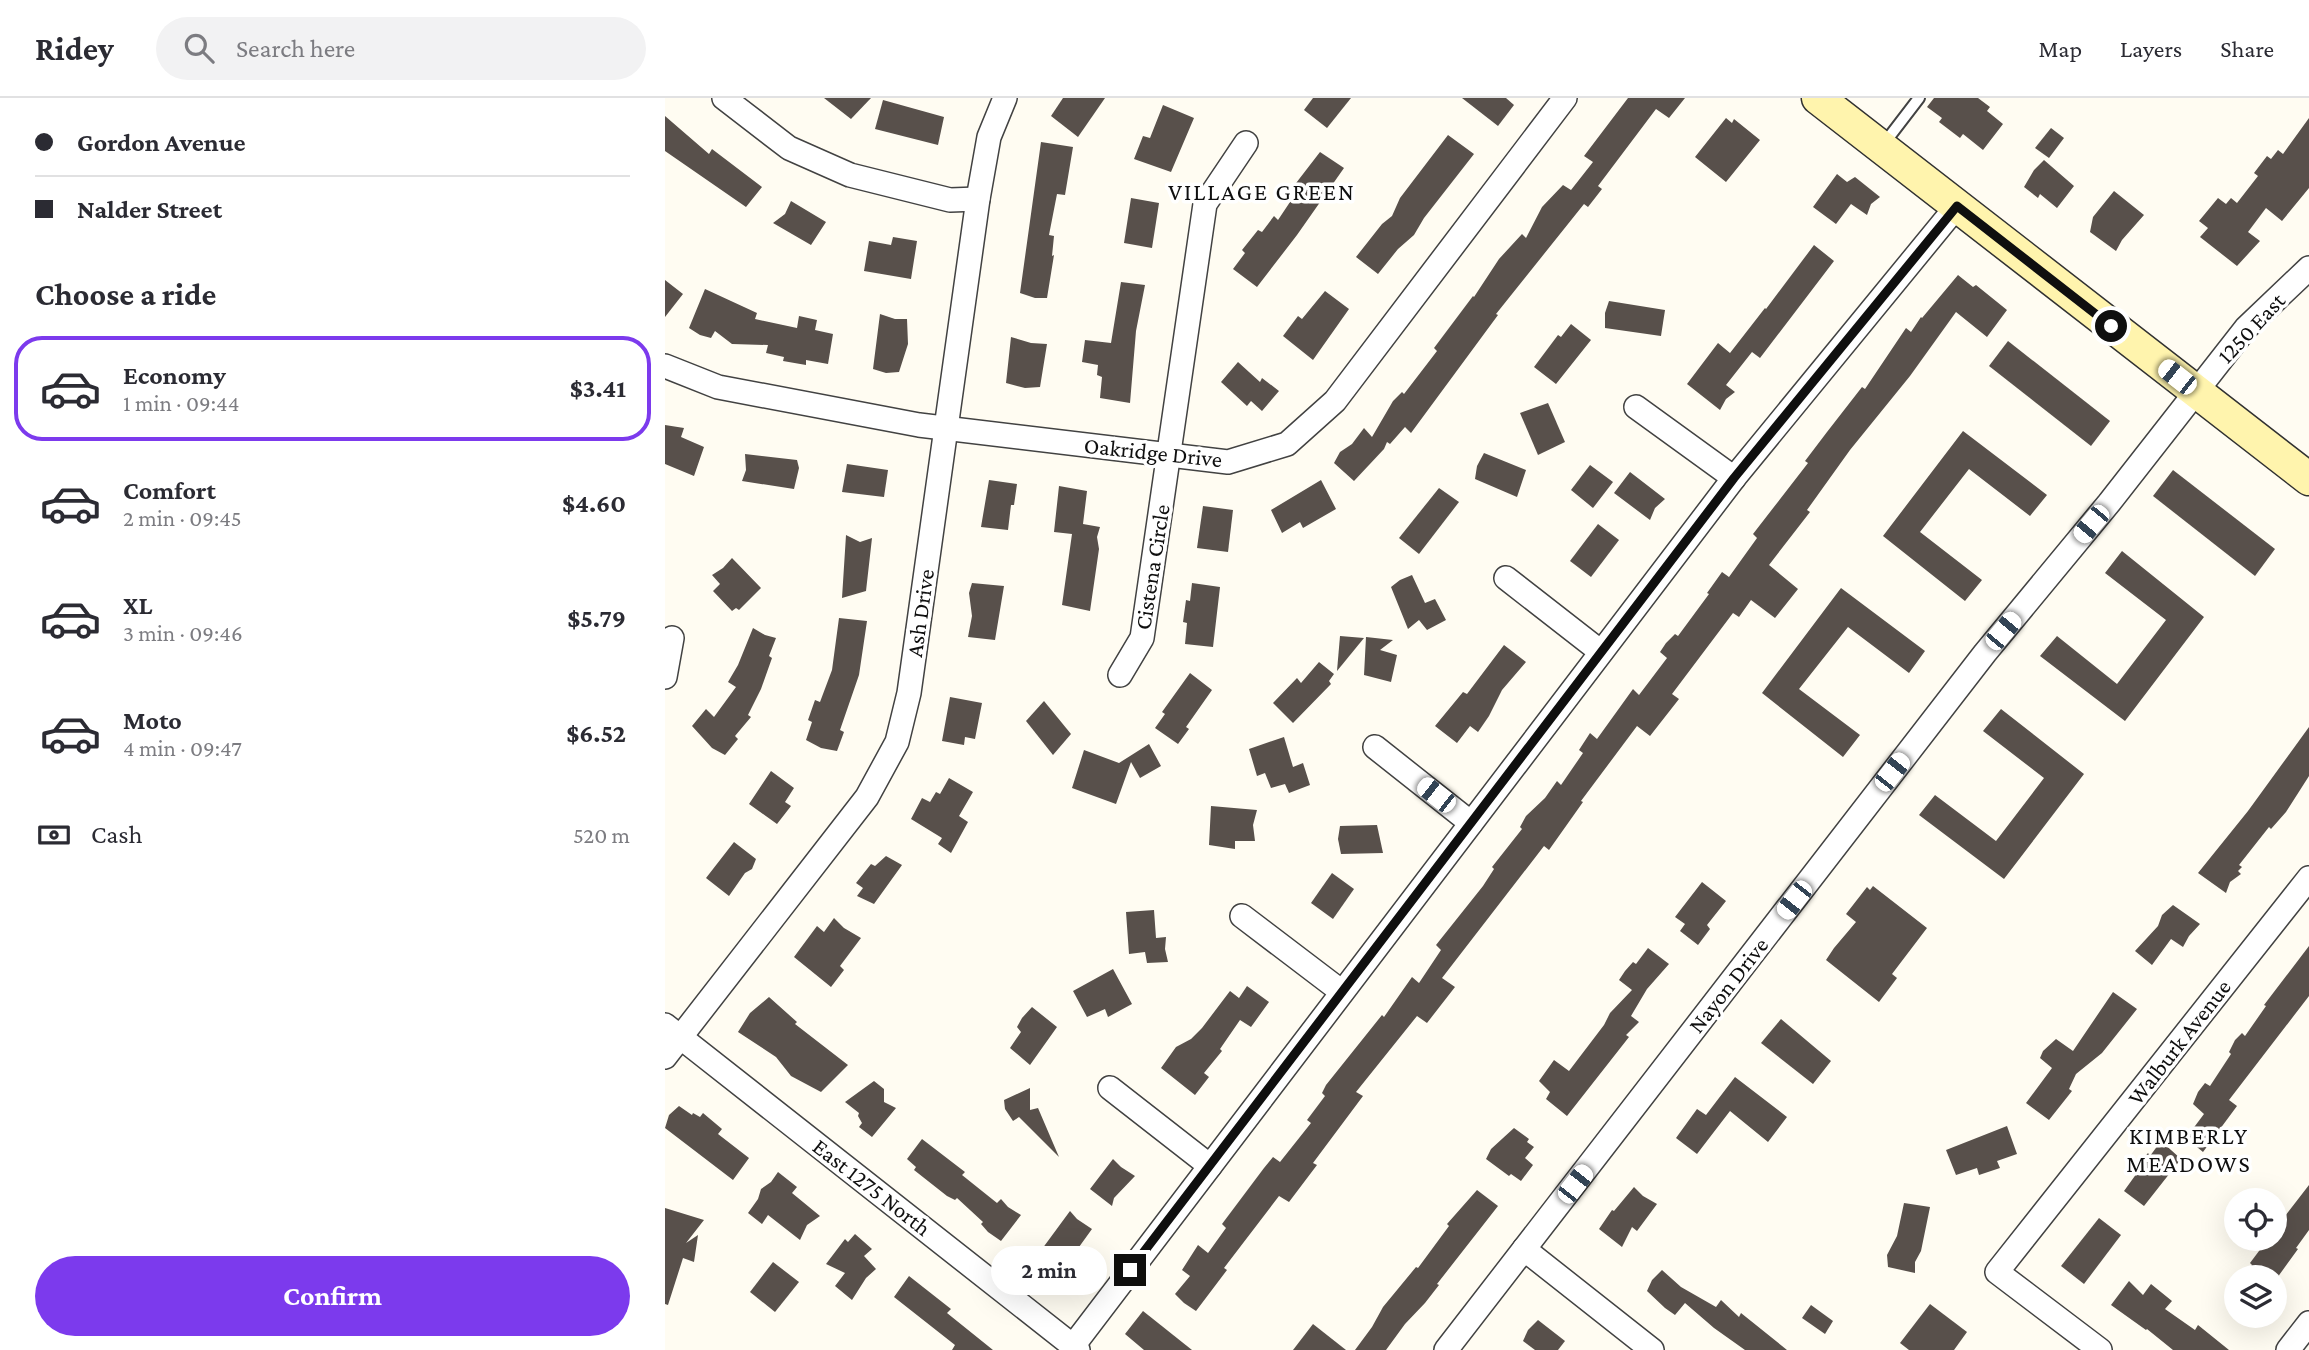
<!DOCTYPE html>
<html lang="en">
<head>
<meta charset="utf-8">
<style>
	:root { --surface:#fff; --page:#f2f2f3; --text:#2b2b33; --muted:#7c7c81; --line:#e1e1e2; --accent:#7c3aed }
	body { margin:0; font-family:"Crimson Pro",serif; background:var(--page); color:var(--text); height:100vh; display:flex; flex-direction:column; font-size:26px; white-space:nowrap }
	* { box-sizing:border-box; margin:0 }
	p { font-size:23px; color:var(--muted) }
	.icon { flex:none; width:38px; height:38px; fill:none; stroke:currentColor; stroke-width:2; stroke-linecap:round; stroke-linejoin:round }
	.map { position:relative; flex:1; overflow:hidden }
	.sheet { display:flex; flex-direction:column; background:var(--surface); width:665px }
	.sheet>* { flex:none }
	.guide { display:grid; align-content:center; height:154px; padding:0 35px; background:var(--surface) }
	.buttons { position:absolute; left:1559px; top:1090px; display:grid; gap:14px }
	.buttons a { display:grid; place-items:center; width:63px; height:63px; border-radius:50%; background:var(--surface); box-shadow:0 7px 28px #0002; font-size:35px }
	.end { position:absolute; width:32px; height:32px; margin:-16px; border:9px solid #0f0f0f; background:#fff; box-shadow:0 0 0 4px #fff }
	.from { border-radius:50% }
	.bubble { position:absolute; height:49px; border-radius:24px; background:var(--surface); box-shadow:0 7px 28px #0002; font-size:23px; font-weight:700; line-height:49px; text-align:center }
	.car { position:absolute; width:21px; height:42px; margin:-21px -10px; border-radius:9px; box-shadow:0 0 5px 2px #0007; background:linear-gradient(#fff 24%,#345 0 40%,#fff 0 76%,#345 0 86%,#fff 0) }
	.guide b { display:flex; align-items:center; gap:24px; height:66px; font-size:26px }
	.guide b+b { border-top:2px solid var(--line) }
	.guide i { width:18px; height:18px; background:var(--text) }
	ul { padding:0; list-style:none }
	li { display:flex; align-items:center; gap:21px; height:105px; margin:0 14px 10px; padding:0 21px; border:4px solid transparent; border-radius:28px }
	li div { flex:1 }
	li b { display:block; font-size:26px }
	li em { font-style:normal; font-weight:700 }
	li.current { border-color:var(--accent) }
	li>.icon { width:63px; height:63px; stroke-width:1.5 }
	h2 { padding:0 35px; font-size:32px; line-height:84px }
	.pay { display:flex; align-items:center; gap:18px; height:77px; padding:0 35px; font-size:26px }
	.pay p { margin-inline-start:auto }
	.primary-button { display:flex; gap:14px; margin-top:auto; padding:14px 35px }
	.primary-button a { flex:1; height:80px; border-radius:42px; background:var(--accent); color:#fff; font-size:28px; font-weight:700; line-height:80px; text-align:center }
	header { display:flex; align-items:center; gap:42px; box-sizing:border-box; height:98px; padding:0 35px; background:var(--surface); border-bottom:2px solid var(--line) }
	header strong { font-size:33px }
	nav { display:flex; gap:38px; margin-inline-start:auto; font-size:24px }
	.search { width:490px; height:63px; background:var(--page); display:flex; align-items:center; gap:18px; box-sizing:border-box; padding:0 24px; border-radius:38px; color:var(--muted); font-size:26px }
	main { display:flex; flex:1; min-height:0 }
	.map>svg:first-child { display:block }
	.building { fill:#58504b }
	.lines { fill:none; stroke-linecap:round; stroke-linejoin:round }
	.service-casing { stroke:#424242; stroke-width:14 }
	.minor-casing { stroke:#424242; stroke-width:26 }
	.secondary-casing { stroke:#313131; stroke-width:35 }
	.service { stroke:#fff; stroke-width:10 }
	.minor { stroke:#fff; stroke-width:23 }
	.secondary { stroke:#fff4ad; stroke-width:32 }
	.route { stroke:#0f0f0f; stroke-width:9 }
	.labels { text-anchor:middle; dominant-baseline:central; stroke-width:7; stroke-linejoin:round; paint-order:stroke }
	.street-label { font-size:23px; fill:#0f0f0f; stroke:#fff }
	.neighbourhood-label { font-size:24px; letter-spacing:2px; fill:#0f0f0f; stroke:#fff }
</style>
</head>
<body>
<header>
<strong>Ridey</strong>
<div class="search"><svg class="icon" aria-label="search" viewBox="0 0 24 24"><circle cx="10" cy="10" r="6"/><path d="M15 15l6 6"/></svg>Search here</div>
<nav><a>Map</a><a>Layers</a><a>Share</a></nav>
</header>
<main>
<section class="sheet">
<div class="guide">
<b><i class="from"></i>Gordon Avenue</b>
<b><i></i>Nalder Street</b>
</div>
<h2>Choose a ride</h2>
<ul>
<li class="current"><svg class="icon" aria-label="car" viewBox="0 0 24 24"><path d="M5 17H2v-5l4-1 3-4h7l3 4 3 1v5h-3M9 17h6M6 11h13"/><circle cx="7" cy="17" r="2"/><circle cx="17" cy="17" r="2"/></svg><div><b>Economy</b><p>1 min · 09:44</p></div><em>$3.41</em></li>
<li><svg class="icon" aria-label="car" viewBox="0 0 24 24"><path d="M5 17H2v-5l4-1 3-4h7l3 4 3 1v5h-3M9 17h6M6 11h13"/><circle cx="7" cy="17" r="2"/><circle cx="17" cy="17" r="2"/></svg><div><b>Comfort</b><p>2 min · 09:45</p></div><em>$4.60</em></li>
<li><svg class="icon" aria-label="car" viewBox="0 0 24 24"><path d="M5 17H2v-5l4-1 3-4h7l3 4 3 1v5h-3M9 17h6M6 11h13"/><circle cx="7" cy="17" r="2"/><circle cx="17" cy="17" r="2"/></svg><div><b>XL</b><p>3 min · 09:46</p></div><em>$5.79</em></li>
<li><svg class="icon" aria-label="car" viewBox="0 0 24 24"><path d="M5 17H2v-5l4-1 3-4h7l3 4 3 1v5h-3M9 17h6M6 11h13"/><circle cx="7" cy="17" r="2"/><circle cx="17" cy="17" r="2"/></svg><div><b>Moto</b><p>4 min · 09:47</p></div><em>$6.52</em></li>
</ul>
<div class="pay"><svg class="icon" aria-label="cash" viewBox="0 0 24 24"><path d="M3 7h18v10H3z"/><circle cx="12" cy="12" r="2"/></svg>Cash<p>520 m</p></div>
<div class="primary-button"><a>Confirm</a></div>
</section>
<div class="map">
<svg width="1644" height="1252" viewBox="0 0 1644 1252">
	<rect width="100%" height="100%" fill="#fffcf2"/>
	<g class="building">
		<path d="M159,0H206L186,21Z"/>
		<path d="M398,0H440L413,39L386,18Z"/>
		<path d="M648,0H686L662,30L639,12Z"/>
		<path d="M797,0H841L849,7L833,28Z"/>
		<path d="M963,0H1020L1004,20L991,11L933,88L937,91L923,109L919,106L831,216L833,217L746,335L740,329L725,346L722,344L719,351L689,383L669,365L675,354L687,346L699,330L707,339L728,303L737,294L739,296L772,253L769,250L808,198L809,199L834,161L857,136L861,140L877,109L898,87L906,92L928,64L919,58Z"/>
		<path d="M1269,0H1313L1325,9L1322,13L1338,26L1318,52L1298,36L1295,40L1274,24L1277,20L1262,9Z"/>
		<path d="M218,2L279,19L273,47L210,31Z"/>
		<path d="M498,7L529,20L506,74L469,61L478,38L485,40Z"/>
		<path d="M0,18L44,56L47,51L97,89L81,109L0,53Z"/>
		<path d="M1061,20L1067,25L1069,21L1095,42L1061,84L1030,59Z"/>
		<path d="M1644,20V90L1617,123L1601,110L1583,134L1595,143L1572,168L1535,139L1543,130L1534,123L1553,100L1561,106L1566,100L1572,105L1593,78L1589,75L1602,58L1606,61L1613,52L1618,56Z"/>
		<path d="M1386,30L1399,40L1384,60L1370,50Z"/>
		<path d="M783,37L809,56L759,120L749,137L733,151L713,176L691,159L717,126L727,118L735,100Z"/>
		<path d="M376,44L408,49L400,97L392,96L384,137L389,138L387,158L389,157L382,200H370L355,195Z"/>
		<path d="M655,54L679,70L632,137L592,189L568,171L580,155L577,152L593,132L597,134L609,118L613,122L633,92L628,89Z"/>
		<path d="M1379,62L1409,88L1392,110L1375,96L1373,100L1359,89L1369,72Z"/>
		<path d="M1172,76L1182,84L1190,79L1215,99L1206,106L1202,117L1186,106L1171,126L1148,109Z"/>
		<path d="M1449,93L1479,117L1457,142L1451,153L1425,134L1428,119Z"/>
		<path d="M466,100L494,105L487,150L459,145Z"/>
		<path d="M126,103L161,124L146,147L108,125L120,116Z"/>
		<path d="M228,139L252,143L246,181L199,173L204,143L226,147Z"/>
		<path d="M1149,147L1169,163L1095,260L1087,254L1061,287L1070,294L1061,301L1055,312L1022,286L1053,245L1065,255L1100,210L1101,211Z"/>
		<path d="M1293,177L1308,189L1311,187L1342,212L1322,239L1291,214L1245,278L1185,352L1142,412L1145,414L1104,467L1133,491L1110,520L1086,502L1074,519L1068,515L1007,596L1014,601L985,638L972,628L916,703L918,704L884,752L879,748L777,880L790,889L762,925L752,918L691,994L698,998L648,1065L652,1067L624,1104L614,1098L559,1170L562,1172L531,1213L519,1205L510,1196L525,1178L517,1172L533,1147L543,1155L561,1130L557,1126L599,1070L608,1059L615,1064L646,1025L642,1022L660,998L657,995L661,987L717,917L719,919L747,879L754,885L776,852L771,847L818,788L829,771L827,769L857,731L855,729L861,718L880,700L892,683L896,687L918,655L914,652L925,635L932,641L968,591L974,597L1002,560L995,554L1001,545L1010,536L1013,538L1044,496L1042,495L1057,474L1064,479L1092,440L1088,436L1143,365L1140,363L1162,334L1197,289L1200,291L1241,230L1246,234L1256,219L1257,220Z"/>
		<path d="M0,182L18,196L0,219Z"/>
		<path d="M456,184L480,187L471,233L465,305L435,300L437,279L432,277L433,267L417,264L420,242L446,245Z"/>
		<path d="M40,191L92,215L90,221L132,230L134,218L152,222L150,232L168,236L163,266L141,262V267L118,263L119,259L101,255L103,247L67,246L50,233L46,240L35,237L24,230Z"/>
		<path d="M660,193L684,211L648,262L618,238L633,218L637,221Z"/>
		<path d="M944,203L1000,212L996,238L940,230V215Z"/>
		<path d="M215,216L230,221H242L243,246L234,274L221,275L208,271Z"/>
		<path d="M906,226L926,242L891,286L869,269L893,237L896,239Z"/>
		<path d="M346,239L366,245L382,246L375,289L360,290L341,285Z"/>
		<path d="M1343,243L1445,323L1426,348L1324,268Z"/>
		<path d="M573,264L595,284L597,280L614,293L597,313L586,303L582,308L556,284Z"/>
		<path d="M883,305L900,344L873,357L855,315Z"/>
		<path d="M0,327L19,330L16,339L39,349L29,378L0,366Z"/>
		<path d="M1298,333L1382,397L1365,418L1304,371L1255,434L1317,482L1300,503L1218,438Z"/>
		<path d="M819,355L861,372L852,399L810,381L812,368Z"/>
		<path d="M80,356L132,362L134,370L129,391L77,383L81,372Z"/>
		<path d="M182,366L223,372L219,399L177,394Z"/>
		<path d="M925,367L948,384L928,410L906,392Z"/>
		<path d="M1508,372L1610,451L1590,478L1488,398Z"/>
		<path d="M965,374L1000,401L990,410L985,422L949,395Z"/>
		<path d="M324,382L352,386L349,407H346L343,432L316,429Z"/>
		<path d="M656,382L671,411L638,430L635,424L617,435L606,412Z"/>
		<path d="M394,388L422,393L418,426L435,429L432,439L434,451L425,513L397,507L407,436L389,434Z"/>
		<path d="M774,390L794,404L754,456L734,440Z"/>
		<path d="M538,408L568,412L563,454L532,450Z"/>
		<path d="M933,426L954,442L926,479L905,463Z"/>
		<path d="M181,437L195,444L207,440L201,493L177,500Z"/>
		<path d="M1457,453L1539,519L1460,623L1375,558L1392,538L1452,586L1501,522L1440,475Z"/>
		<path d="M67,460L96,490L74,512L71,510L67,513L48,493L55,486L47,477L58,470Z"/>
		<path d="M747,477L760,505L770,501L781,522L762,532L754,522L743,531L726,489L735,482Z"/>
		<path d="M307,485L339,488L330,542L303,539L307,518L304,495Z"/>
		<path d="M527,485L555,489L548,549L520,546L522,525L518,524L521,502L525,503Z"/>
		<path d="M1176,490L1260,553L1244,575L1183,529L1134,591L1195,637L1178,659L1097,595Z"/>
		<path d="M174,520L202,523L194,577L175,632L179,634L172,653L156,650L141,642L147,624L143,622L150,602L155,604L167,572Z"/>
		<path d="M88,530L100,537L111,540L104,558L107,560L96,591L83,617L86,619L70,638L73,641L60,657L47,650L27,628L41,611L49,619L71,589L63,584L73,567Z"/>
		<path d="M675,538L699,540L672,573Z"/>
		<path d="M701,539L728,542L715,552L732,557L726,584L699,577Z"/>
		<path d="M839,547L861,564L837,592L824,618L813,634L805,628L792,645L770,628L798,594L802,596Z"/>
		<path d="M654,564L669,576L664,583L666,586L628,625L608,605L632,580L636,585Z"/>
		<path d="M525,575L547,592L521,629L524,631L513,646L490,630L500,616L497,614Z"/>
		<path d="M285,599L317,605L310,641L300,639L299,647L277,643Z"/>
		<path d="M379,603L406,636L388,657L361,623Z"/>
		<path d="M1336,611L1419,676L1339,781L1254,717L1270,697L1331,743L1379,680L1318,633Z"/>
		<path d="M1644,629V678L1621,714L1606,731L1604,729L1574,767L1577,769L1573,773L1576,776L1565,784L1561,795L1533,775L1583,713Z"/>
		<path d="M619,639L628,669L638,665L645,687L624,695L620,686L606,690L600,675L592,678L584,651Z"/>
		<path d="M484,646L496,668L475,680L466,664L451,706L407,690L419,652L454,665Z"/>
		<path d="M106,673L129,690L120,704L126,708L112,726L84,706Z"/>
		<path d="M284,680L308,694L294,718L303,724L286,755L273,746L277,740L246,721L257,700L265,704L271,694L275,696Z"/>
		<path d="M546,708L592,712L588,727L590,743H570V751L544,747Z"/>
		<path d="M712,727L718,755L676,756L673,741L675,728Z"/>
		<path d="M69,744L91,761L87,771L80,775L64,798L41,780Z"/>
		<path d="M221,758L237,767L209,806L192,798L198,790L191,785L206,766L210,768Z"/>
		<path d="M667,775L689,791L668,821L646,805Z"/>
		<path d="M1037,784L1061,803L1042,827L1045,831L1033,847L1015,833L1020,826L1010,819Z"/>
		<path d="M1208,788L1262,830L1227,876L1232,880L1214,904L1161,862L1169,850L1191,824L1181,816L1202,789L1205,792Z"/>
		<path d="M1508,807L1535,826L1524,838L1518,849L1506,841L1487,867L1470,853L1493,828L1497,817Z"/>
		<path d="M489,812L491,840L501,839L500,851L503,864L482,865L480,854L464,856L461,814Z"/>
		<path d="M169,820L179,830L196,840L175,868L179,872L166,889L129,859L152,828L159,834Z"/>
		<path d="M1644,848V898L1564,1002L1572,1008L1538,1054L1521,1040L1539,1016L1528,1006L1533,994L1540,985L1545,988L1566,956L1564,954L1570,942L1577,935L1580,938L1601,908L1599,907Z"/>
		<path d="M983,850L1004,866L982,891L966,918L974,924L961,937L964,939L902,1018L881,1001L885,994L874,983L889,962L904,973L939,927L945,915L967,892L954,882L960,873L968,864L971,866Z"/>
		<path d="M448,871L467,906L443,919L440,911L422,919L408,893Z"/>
		<path d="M582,888L604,904L586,929L575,922L555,951L557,953L539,975L544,979L530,997L496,970L511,949L526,941L537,930L565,893L574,900Z"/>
		<path d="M1448,894L1472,911L1437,955L1411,976L1404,991L1407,993L1384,1022L1361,1005L1387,970L1375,960L1378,953L1391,941L1408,953Z"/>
		<path d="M104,899L132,924L130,926L183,967L156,994L126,978L111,959L73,934L85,915Z"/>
		<path d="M367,909L392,929L365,967L345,950L356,934L352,929L357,920Z"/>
		<path d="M1116,921L1166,963L1148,986L1096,945Z"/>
		<path d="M1070,979L1122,1019L1103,1044L1065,1013L1032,1056L1011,1040L1032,1011L1041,1017Z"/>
		<path d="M209,983L219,991V1004L231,1010L207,1039L194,1029L197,1025L193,1018L194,1015L180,1004Z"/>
		<path d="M365,990V1012L373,1010L394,1059L354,1019L348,1023L340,1011L339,1002Z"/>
		<path d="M14,1008L27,1017L28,1015L35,1019L38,1015L57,1031L53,1036L84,1060L68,1082L0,1030L4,1017Z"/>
		<path d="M1342,1028L1352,1056L1332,1063L1335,1070L1314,1077L1312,1070L1291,1077L1281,1052Z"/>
		<path d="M849,1030L864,1041L862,1044L869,1049L860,1060L868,1067L856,1083L846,1076L844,1078L821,1061L826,1051Z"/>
		<path d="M257,1041L300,1074L297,1077L332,1105L336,1101L343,1109L356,1117L336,1143L323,1134L316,1126L318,1124L292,1100L290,1102L282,1098L249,1072L251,1069L242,1061Z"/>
		<path d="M1496,1043L1516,1061L1479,1108L1459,1093L1472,1075L1469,1072L1483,1055L1485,1058Z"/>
		<path d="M448,1061L456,1069L470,1078L449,1100L447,1108L425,1091Z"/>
		<path d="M113,1074L132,1089L127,1095L155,1118L142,1127L135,1142L103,1117L97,1126L83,1115L93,1101L96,1091L106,1084Z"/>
		<path d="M1644,1087V1132L1631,1150L1633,1151L1612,1180H1578L1587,1167L1585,1165L1603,1141H1610V1131Z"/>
		<path d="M969,1089L978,1098L992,1106L972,1133L967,1129L957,1149L934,1131L947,1112L949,1113Z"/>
		<path d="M812,1092L833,1108L772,1186L774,1187L760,1205L740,1226L721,1252H690L707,1229L718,1209L751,1169L753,1170L784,1128L782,1126Z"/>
		<path d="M1239,1105L1265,1109L1256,1153L1250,1164V1175L1223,1169L1222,1157L1232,1138Z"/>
		<path d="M0,1110L39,1122L21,1145L33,1137L29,1164L18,1160L3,1207L0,1206Z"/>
		<path d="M405,1113L412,1121L427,1131L401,1167L399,1165L386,1182L374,1175L366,1166Z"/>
		<path d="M1434,1120L1456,1137L1419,1186L1396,1168Z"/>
		<path d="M190,1136L207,1151L199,1158L211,1171L201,1180L187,1202L170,1188L180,1175L161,1166L180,1141L183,1144Z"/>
		<path d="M108,1164L134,1184L110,1214L85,1194Z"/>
		<path d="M997,1172L1016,1189L1051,1209L1056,1202L1074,1219L1076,1215L1122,1252H1080L1049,1230L1020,1205L1010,1217L1000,1210L982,1193L987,1182Z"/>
		<path d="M244,1178L286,1211L282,1215L328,1252H287L290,1247L229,1199Z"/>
		<path d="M1464,1183L1478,1197L1486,1186L1507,1203L1500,1211L1530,1232L1533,1227L1564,1252H1508L1482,1231L1481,1232L1446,1207Z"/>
		<path d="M1265,1206L1302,1234L1289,1252H1244L1235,1245Z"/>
		<path d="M1146,1207L1168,1223L1160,1236L1137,1220Z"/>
		<path d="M478,1213L527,1252H479L460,1236Z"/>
		<path d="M873,1222L900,1243L893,1252H870L858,1243L863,1232Z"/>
		<path d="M648,1226L681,1252H628Z"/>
	</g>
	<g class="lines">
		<g class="service-casing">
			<path id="service" d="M1218,47L1254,0"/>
		</g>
		<g class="minor-casing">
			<g id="minor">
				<path d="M59,0L124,50L185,77L285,102L313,101"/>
				<path d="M0,268L53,289L254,327L563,364L622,346L670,303L900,0"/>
				<path d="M971,309L1069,380"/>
				<path d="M841,480L936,554"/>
				<path d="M455,577L477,540L540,106L581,45"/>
				<path d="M0,579L7,540"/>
				<path d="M710,649L806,725"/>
				<path d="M577,818L677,894"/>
				<path d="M0,927L413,1252"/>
				<path d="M0,959L202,699L232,644L244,595L313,101L324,39L340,0"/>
				<path d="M445,990L545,1068"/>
				<path d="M859,1151L987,1252"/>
				<path d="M408,1248L1069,380L1292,108"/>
				<path d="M781,1252L1320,555L1444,405L1581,230L1644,170"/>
				<path d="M1435,1252L1332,1174L1644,780"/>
				<path d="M1623,1252L1644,1225"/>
			</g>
		</g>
		<g class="secondary-casing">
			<path id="secondary" d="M1153,0L1644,381"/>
		</g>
		<use href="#service" class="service"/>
		<use href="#minor" class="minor"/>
		<use href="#secondary" class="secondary"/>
	</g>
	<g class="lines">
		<path class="route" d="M465,1172L1069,380L1292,108L1446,228"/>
	</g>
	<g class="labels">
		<g class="street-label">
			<text transform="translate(1586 230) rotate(-47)">1250 East</text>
			<text transform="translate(488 354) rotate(6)">Oakridge Drive</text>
			<text transform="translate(487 469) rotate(-81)">Cistena Circle</text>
			<text transform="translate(255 515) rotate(-82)">Ash Drive</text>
			<text transform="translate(1063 887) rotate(-52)">Nayon Drive</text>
			<text transform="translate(1514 944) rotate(-52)">Walburk Avenue</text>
			<text transform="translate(207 1089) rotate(38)">East 1275 North</text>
		</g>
		<g class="neighbourhood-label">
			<text x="597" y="93">VILLAGE GREEN</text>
			<text x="1524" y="1037">KIMBERLY<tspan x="1524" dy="28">MEADOWS</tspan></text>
		</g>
	</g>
</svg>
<div class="buttons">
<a><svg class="icon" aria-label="locate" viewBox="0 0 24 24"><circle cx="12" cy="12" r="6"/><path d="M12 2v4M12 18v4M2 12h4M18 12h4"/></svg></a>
<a><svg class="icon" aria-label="layers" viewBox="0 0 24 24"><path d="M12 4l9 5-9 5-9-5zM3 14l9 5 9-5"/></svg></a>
</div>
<i class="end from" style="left:1446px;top:228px"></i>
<i class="end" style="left:465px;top:1172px"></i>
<div class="bubble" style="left:326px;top:1148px;width:116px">2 min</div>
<i class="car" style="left:1512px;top:279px;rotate:308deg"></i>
<i class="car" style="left:1426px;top:426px;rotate:220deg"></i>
<i class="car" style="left:1338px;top:533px;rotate:40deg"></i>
<i class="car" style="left:1227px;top:674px;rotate:38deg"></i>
<i class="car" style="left:771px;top:697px;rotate:308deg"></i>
<i class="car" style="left:1129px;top:802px;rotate:218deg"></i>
<i class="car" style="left:910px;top:1086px;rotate:38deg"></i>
</div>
</main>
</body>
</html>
